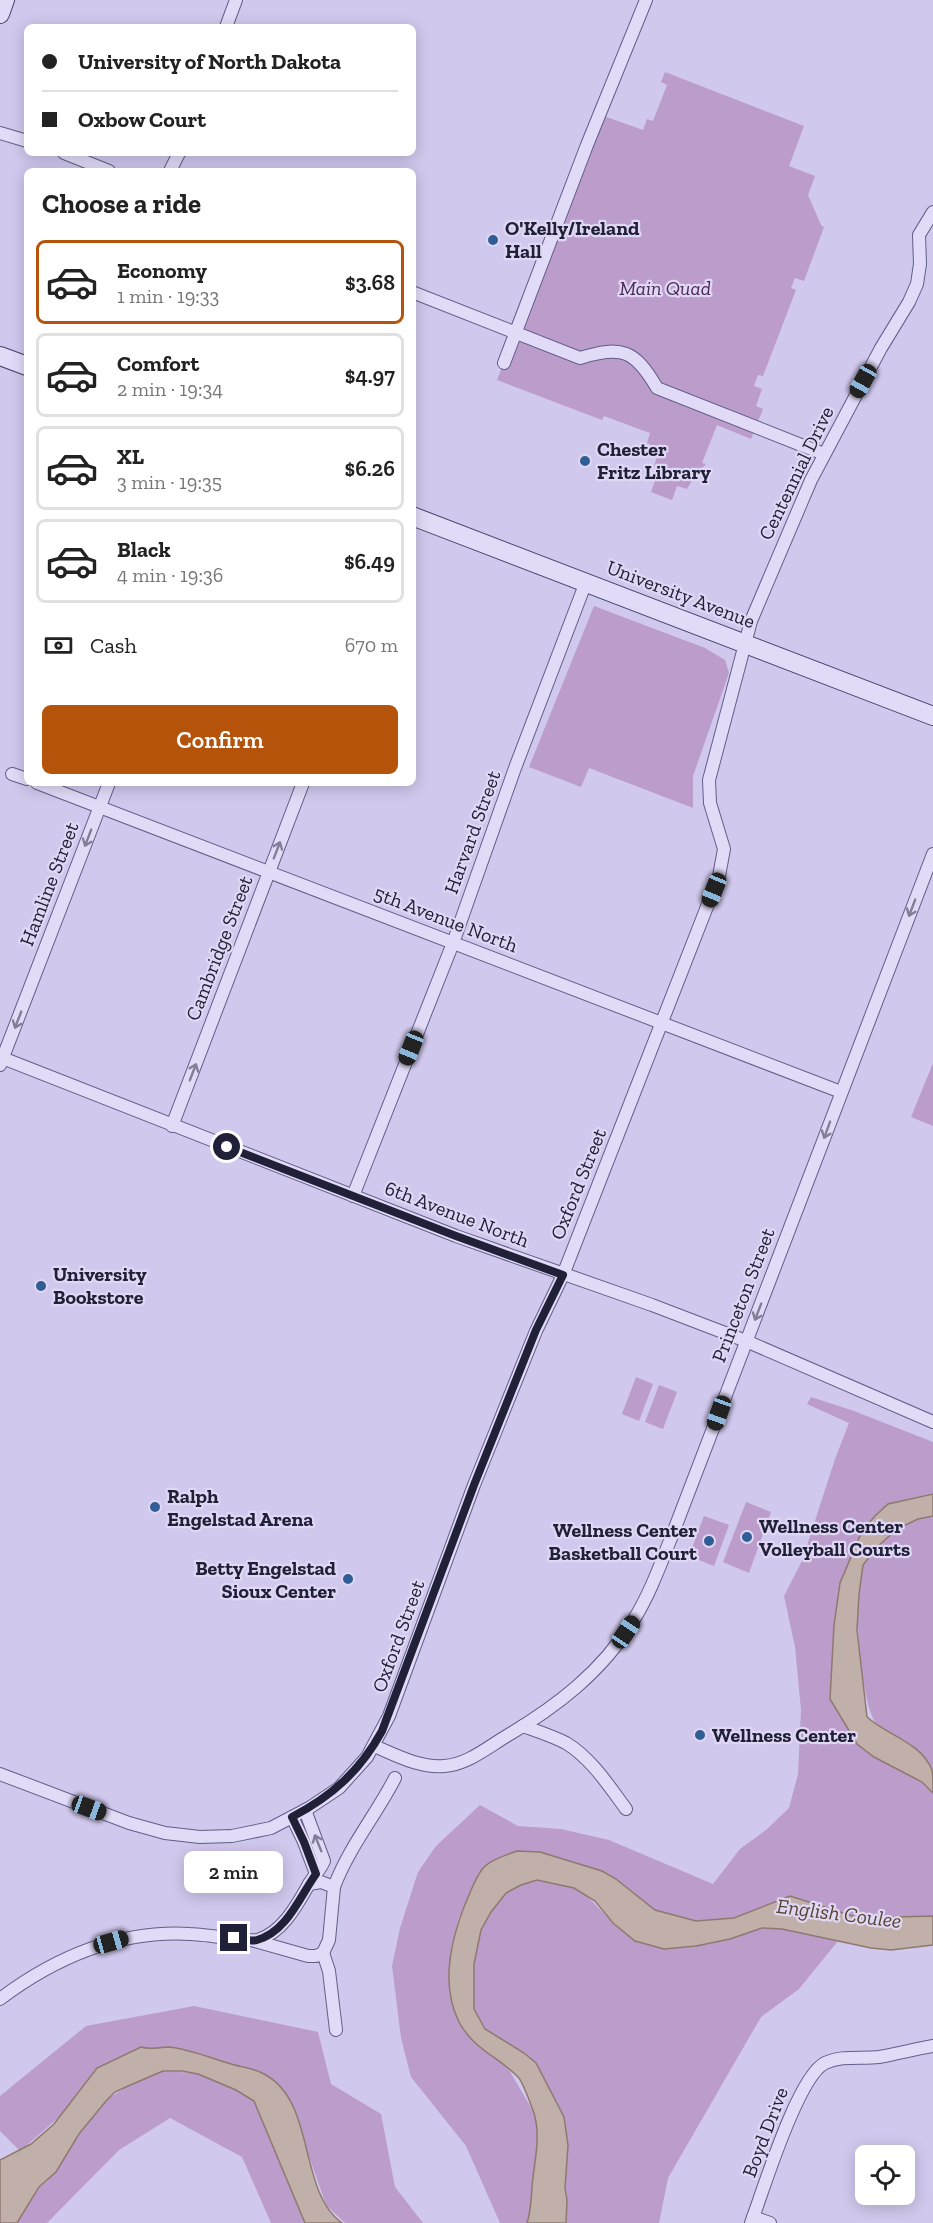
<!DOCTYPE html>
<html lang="en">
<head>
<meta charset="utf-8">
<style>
	:root { --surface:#fff; --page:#f6f6f6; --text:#222; --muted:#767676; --line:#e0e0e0; --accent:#b45309 }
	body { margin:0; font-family:"Zilla Slab",serif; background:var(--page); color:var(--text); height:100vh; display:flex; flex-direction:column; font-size:22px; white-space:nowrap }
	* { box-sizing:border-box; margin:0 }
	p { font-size:20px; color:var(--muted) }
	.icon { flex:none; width:33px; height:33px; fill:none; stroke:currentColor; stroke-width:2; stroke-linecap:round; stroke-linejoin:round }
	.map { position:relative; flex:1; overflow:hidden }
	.panel { position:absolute; left:24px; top:168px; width:392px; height:618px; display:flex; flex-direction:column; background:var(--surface); border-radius:9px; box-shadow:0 3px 15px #0003 }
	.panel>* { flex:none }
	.banner { position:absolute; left:24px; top:24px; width:392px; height:132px; border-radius:9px; box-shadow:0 3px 15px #0003; display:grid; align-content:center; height:132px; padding:0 18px; background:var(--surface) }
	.buttons { position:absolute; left:855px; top:2145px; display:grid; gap:12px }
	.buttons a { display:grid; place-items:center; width:60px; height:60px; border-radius:9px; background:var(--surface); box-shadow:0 3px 15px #0003; font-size:30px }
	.end { position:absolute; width:27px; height:27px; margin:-14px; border:8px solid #212039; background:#fff; box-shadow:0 0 0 3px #fff }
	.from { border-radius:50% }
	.bubble { position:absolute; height:42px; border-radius:9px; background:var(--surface); box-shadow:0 3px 15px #0003; font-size:20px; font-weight:600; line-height:42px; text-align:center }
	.car { position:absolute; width:18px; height:36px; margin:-18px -9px; border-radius:8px; box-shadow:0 0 4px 2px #0007; background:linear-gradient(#222 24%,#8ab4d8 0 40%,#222 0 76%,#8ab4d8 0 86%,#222 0) }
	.banner b { display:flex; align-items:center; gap:21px; height:57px; font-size:22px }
	.banner b+b { border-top:2px solid var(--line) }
	.banner i { width:15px; height:15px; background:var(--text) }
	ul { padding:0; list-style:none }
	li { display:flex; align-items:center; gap:18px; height:84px; margin:0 12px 9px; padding:0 6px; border:3px solid var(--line); border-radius:9px }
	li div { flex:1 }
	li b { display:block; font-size:22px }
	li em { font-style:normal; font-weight:600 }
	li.selected { border-color:var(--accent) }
	li>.icon { width:54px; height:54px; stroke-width:1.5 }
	h2 { padding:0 18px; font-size:27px; line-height:72px }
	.pay { display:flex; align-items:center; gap:15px; height:66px; padding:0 18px; font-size:22px }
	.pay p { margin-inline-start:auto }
	.button { display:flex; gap:12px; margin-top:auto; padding:12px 18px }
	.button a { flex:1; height:69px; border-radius:9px; background:var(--accent); color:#fff; font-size:24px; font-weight:600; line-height:69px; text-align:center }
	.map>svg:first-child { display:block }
	.green { fill:#bb9ccb }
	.water { fill:#c1afa9; stroke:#8f796f; stroke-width:1.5 }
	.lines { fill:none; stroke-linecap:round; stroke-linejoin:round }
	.street-casing { stroke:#615e88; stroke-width:14 }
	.secondary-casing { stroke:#42416a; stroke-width:20 }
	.street { stroke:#e2dbf8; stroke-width:12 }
	.secondary { stroke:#e2dbf8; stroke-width:18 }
	.oneway { stroke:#827e98 }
	.route { stroke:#212039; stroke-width:8 }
	.poi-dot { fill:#305e94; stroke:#dfd7f4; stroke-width:2 }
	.labels { text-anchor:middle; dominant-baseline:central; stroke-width:4.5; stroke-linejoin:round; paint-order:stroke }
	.poi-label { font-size:20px; font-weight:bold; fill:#212039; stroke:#dfd7f4; text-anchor:start }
	.park-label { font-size:20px; font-style:italic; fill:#4b2854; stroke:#dfd7f4 }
	.street-label { font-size:20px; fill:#212039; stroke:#dfd7f4 }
	.water-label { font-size:21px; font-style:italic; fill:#584331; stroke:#dfd7f4 }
</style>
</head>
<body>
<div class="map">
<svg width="933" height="2223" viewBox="0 0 933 2223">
	<rect width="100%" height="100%" fill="#d1c8ed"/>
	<g class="green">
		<path d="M665,72L804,126L789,166L815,176L808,195L821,225L824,227L804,281L795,278L791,288L796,290L763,376L758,375L754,386L762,389L756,406L763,409L751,439L717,425L702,463L706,464L695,475L687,489L677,486L672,500L651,492L659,469L654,466L660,449L647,443L650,433L604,416L602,420L497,380L601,115L643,130L647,119L653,121L667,85L661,82Z"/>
		<path d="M594,606L705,648L725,660L729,673L693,776V808L589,768L581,787L529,767Z"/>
		<path d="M933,1063V1126L911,1117Z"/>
		<path d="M636,1377L653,1384L639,1421L622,1414Z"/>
		<path d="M659,1385L677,1392L663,1429L645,1422Z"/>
		<path d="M811,1397L854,1411L933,1442V1493L888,1504L834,1625L830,1699L933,1793V1915L927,1918L889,1916L859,1918L790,1896L734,1918L696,1921L655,1910L616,1879L602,1871L540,1852L459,1917L452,1944L449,1970V1992L508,2068L533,2111L537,2126V2148L531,2209L527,2223H500L466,2146L411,2077L401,2038L392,1966L400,1928L418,1872L436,1846L480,1805L518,1826L561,1829L609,1840L713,1884L740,1849L766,1830L789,1808L798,1774L801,1710L795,1647L784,1596L802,1561L835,1459L849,1423L807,1404Z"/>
		<path d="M746,1502L771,1512L749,1573L723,1562Z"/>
		<path d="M704,1516L729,1525L714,1566L689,1556Z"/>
		<path d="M933,1516V1771C926,1759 919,1749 906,1741C897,1736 880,1731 875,1722C860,1698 851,1589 864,1564C876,1539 906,1520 933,1516Z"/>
		<path d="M537,1880L574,1888L586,1895L613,1923L664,1949L696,1946L762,1928L782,1929L838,1941L799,1989L761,2017L668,2178L659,2223H566L564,2117L552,2097L499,2038L485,2028L474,2009V1964L481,1930L491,1912L506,1893L521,1885Z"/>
		<path d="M194,2006L318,2032L331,2084L381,2114L395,2187L423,2223H345L326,2205L290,2102L145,2049L65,2112L20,2151L0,2131V2096L86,2026Z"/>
		<path d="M163,2071L194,2073L236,2090L254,2101L305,2223H271L242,2157L170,2118L119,2150L47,2223H17L40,2187L49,2179L80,2134L106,2100L128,2086Z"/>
	</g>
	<g class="water">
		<path d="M933,1494V1516L918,1519L897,1529L876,1548L863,1565L859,1594L857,1630L867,1717C888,1736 921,1742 932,1770C933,1776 933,1786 933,1793L922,1782L874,1757L857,1744L830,1699L834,1625L840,1583L862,1531L875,1516L888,1504Z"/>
		<path d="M517,1851L540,1852L602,1871L616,1879L655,1910L696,1921L734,1918L790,1896L859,1918L933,1916V1945L891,1950L871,1948L782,1929L762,1928L730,1939L696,1946L664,1949L635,1941L613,1923L595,1901L574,1888L537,1880L521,1885L506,1893L491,1912L481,1930L474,1964V2009L485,2029L524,2053L536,2063L564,2117L568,2145L565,2188L567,2200L566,2223H527C531,2211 531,2200 532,2187C534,2161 542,2136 533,2110C530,2103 523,2082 518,2077C499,2057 474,2050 459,2022C439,1982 452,1934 469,1895C473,1885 477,1875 484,1867C492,1859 506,1855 517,1851Z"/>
		<path d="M141,2047C149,2050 160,2047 169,2047C189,2049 211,2058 231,2064C241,2067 253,2068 262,2073C317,2099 297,2191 342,2223H305L254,2101L236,2090L198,2074L182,2071H163L128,2086L115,2092L106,2101L79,2134L56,2172L39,2187L17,2223H0V2160L31,2144L54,2124L97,2068Z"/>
	</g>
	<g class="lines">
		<g class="street-casing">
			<g id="street">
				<path d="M226,27L236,0"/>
				<path d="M0,133L27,141"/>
				<path d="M64,153L109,171"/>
				<path d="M170,171L179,153"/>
				<path d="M412,292L580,358C622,345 635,350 657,388L824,454"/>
				<path d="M504,363L587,145L646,0"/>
				<path d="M12,774L27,779"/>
				<path d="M37,783L841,1092"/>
				<path d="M0,1057L456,1236L652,1305L746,1341L933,1422"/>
				<path d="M0,1065L109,783"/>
				<path d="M172,1126L303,783"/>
				<path d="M353,1196L453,943L515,768L586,582"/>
				<path d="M523,1726C537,1731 553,1736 566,1743C591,1758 609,1786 626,1809"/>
				<path d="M374,1746C396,1755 419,1768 444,1766C466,1765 487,1748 505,1737C556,1707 602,1672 633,1621C650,1594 661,1563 673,1533L933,854"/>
				<path d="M0,1774L129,1823L165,1833L200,1837L232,1836L271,1828L309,1808L339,1788L367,1757L389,1716L474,1485L536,1331L563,1275L719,876L724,849L710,803L709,780L751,621L811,480L881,348L909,302L917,284L920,264L919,235L933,212"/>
				<path d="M292,1817L304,1842L316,1874"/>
				<path d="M309,1884L321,1882L334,1887C349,1847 376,1815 395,1778"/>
				<path d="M255,1941L308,1956H316L323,1953L329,1940L334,1887"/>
				<path d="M323,1953L329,1971L336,2030"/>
				<path d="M0,1999C56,1957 119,1930 190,1934C203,1934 250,1942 258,1940C283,1932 297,1905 309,1884C314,1876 320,1870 324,1861L305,1810"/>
				<path d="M753,2217L770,2223"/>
				<path d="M751,2223C763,2191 798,2076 825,2063C842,2055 861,2059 879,2057C897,2054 915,2049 933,2046"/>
			</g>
		</g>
		<g class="secondary-casing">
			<g id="secondary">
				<path d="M0,14L5,0"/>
				<path d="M0,356L27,366"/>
				<path d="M412,516L933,716"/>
			</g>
		</g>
		<use href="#street" class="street"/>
		<use href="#secondary" class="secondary"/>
	</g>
	<defs><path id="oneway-shaft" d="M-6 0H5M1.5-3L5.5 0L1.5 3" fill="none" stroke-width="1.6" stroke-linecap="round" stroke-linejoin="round" transform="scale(1.5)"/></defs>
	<g class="oneway">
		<use href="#oneway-shaft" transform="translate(88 838) rotate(111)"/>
		<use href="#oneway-shaft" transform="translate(277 850) rotate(-69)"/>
		<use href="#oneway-shaft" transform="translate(912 908) rotate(111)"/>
		<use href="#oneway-shaft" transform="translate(18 1020) rotate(111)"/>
		<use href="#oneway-shaft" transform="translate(193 1072) rotate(-69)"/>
		<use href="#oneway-shaft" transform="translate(827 1130) rotate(110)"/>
		<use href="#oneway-shaft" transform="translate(758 1312) rotate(111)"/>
		<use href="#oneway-shaft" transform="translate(318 1843) rotate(-112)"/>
	</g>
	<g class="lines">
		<path class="route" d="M227,1147L456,1236L563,1275L536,1330L474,1485L382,1731C360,1771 332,1796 292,1817L304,1842L316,1874C300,1896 287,1932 257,1940C251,1942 241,1939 234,1938"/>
	</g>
	<g class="poi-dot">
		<circle cx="493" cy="240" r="6"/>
		<circle cx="585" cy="461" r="6"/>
		<circle cx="41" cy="1286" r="6"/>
		<circle cx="155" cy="1507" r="6"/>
		<circle cx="747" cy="1537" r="6"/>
		<circle cx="709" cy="1541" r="6"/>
		<circle cx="348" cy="1579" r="6"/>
		<circle cx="700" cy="1735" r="6"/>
	</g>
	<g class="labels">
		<g class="poi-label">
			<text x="505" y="228">O'Kelly/Ireland<tspan x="505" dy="23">Hall</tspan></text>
			<text x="597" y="449">Chester<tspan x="597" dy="23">Fritz Library</tspan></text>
			<text x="53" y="1274">University<tspan x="53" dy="23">Bookstore</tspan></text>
			<text x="167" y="1496">Ralph<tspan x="167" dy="23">Engelstad Arena</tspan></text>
			<text x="759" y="1526">Wellness Center<tspan x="759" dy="23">Volleyball Courts</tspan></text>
			<text x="697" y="1530" text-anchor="end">Wellness Center<tspan x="697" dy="23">Basketball Court</tspan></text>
			<text x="336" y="1568" text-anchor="end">Betty Engelstad<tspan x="336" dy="23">Sioux Center</tspan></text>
			<text x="712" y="1735">Wellness Center</text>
		</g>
		<g class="park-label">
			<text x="665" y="288">Main Quad</text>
		</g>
		<g class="street-label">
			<text transform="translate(796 473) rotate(-64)">Centennial Drive</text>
			<text transform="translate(681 594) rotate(21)">University Avenue</text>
			<text transform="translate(472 832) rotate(-70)">Harvard Street</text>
			<text transform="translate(49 884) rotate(-69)">Hamline Street</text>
			<text transform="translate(446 919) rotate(21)">5th Avenue North</text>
			<text transform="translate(219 948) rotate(-69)">Cambridge Street</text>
			<text transform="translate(578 1184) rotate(-68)">Oxford Street</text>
			<text transform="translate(457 1214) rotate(21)">6th Avenue North</text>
			<text transform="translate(743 1295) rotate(-69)">Princeton Street</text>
			<text transform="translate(398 1636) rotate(-70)">Oxford Street</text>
			<text transform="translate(765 2132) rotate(-69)">Boyd Drive</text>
		</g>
		<g class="water-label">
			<text transform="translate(839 1913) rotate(7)">English Coulee</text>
		</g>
	</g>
</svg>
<div class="buttons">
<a><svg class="icon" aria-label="locate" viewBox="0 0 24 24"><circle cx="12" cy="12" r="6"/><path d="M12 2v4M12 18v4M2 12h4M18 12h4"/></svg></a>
</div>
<i class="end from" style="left:227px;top:1147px"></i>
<i class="end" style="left:234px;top:1938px"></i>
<div class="bubble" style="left:184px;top:1851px;width:99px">2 min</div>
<i class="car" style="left:863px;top:381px;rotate:209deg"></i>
<i class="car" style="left:714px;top:890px;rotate:202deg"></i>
<i class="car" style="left:411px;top:1048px;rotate:202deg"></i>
<i class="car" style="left:719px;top:1413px;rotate:200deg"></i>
<i class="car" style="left:626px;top:1632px;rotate:34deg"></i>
<i class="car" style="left:89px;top:1808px;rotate:110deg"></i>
<i class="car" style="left:111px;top:1942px;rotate:74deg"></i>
<div class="banner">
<b><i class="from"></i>University of North Dakota</b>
<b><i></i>Oxbow Court</b>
</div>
<section class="panel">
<h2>Choose a ride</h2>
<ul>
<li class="selected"><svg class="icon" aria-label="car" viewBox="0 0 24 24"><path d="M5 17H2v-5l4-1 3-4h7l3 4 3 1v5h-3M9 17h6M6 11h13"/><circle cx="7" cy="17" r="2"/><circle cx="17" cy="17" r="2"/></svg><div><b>Economy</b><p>1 min · 19:33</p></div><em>$3.68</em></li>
<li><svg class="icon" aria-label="car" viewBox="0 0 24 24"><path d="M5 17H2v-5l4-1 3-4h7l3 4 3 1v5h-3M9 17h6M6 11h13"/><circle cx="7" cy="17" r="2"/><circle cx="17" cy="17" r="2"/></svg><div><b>Comfort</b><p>2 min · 19:34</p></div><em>$4.97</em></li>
<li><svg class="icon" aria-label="car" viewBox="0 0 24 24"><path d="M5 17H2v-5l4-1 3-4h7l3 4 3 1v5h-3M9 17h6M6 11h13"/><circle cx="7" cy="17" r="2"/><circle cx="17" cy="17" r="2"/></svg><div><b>XL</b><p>3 min · 19:35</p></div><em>$6.26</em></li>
<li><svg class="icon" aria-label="car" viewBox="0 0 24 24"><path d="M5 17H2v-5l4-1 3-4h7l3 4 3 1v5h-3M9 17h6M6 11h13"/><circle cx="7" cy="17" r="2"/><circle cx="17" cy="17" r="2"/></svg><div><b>Black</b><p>4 min · 19:36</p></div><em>$6.49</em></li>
</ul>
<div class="pay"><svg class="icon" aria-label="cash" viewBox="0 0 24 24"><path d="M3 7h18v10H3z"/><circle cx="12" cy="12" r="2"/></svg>Cash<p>670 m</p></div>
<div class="button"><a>Confirm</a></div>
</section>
</div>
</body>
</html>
